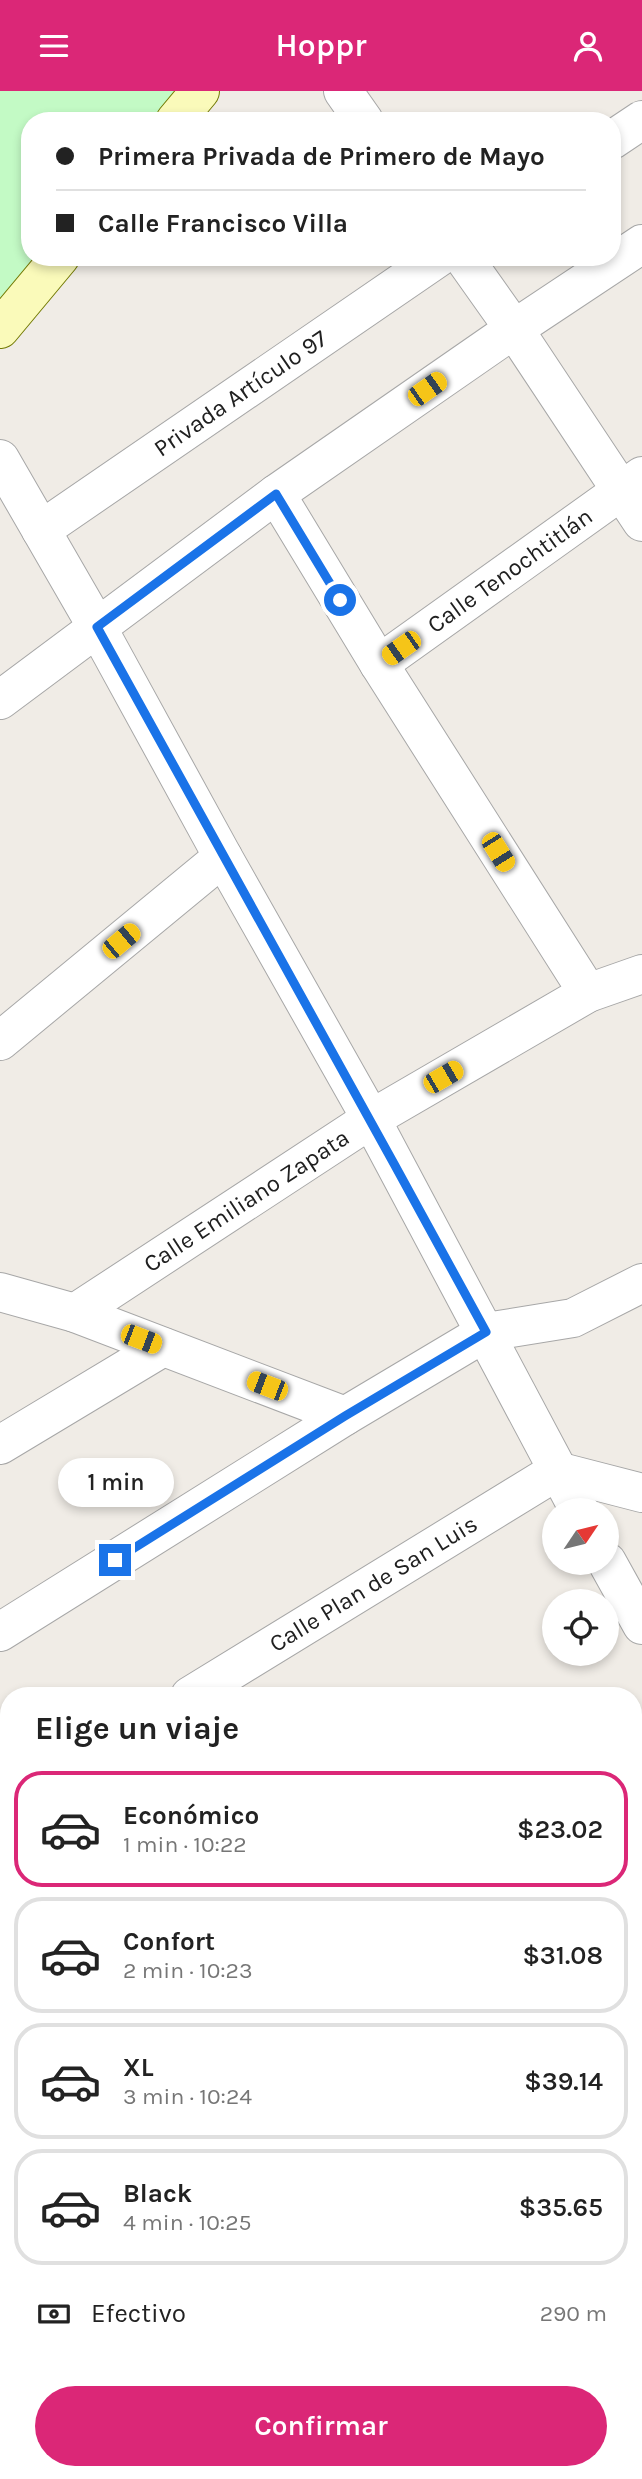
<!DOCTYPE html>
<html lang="es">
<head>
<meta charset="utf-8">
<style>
	:root { --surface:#fff; --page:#f6f6f6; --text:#222; --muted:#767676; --line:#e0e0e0; --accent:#db2777 }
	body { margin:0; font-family:Karla,sans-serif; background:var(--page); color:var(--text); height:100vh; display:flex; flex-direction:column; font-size:26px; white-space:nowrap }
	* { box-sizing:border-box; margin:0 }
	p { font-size:23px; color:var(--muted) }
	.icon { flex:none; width:38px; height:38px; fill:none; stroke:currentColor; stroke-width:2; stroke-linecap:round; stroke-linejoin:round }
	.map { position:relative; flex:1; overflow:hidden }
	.side { position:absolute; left:0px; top:1596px; width:642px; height:793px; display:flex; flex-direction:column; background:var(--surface); border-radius:28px 28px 0 0; box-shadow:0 4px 10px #0003 }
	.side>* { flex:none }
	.top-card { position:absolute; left:21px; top:21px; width:600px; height:154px; border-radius:28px; box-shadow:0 4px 10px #0003; display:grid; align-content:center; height:154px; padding:0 35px; background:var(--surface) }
	.needle { width:46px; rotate:55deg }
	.buttons { position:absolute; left:542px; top:1407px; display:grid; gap:14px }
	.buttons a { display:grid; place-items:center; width:77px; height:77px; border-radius:50%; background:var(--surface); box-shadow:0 4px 10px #0003; font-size:35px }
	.end { position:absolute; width:32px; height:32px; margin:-16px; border:9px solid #1a73e8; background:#fff; box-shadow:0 0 0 4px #fff }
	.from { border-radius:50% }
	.bubble { position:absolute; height:49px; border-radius:24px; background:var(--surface); box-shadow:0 4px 10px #0003; font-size:23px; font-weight:600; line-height:49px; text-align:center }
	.car { position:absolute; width:21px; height:42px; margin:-21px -10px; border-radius:9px; box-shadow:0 0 5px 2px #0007; background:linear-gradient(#f5c518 24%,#345 0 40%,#f5c518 0 76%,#345 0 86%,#f5c518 0) }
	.top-card b { display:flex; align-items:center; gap:24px; height:66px; font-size:26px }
	.top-card b+b { border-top:2px solid var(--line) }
	.top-card i { width:18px; height:18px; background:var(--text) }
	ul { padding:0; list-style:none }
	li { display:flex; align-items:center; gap:21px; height:116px; margin:0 14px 10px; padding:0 21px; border:4px solid var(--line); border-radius:28px }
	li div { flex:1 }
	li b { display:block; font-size:26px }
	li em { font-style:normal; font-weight:600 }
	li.selected { border-color:var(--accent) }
	li>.icon { width:63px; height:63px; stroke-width:1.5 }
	h2 { padding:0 35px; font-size:32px; line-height:84px }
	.pay { display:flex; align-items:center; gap:18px; height:77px; padding:0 35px; font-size:26px }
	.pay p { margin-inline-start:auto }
	.primary-button { display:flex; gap:14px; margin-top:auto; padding:14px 35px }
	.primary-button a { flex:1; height:80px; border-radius:42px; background:var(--accent); color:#fff; font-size:28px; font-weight:600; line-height:80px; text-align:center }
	header { display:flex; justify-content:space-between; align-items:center; height:91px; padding:0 35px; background:var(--accent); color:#fff; font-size:32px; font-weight:600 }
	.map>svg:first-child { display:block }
	.park { fill:#c3fac5 }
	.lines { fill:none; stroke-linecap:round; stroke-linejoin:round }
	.lane-casing { stroke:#a7a7a7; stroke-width:23 }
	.street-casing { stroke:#a7a7a7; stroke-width:40 }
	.secondary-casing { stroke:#737a03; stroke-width:40 }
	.lane { stroke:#fff; stroke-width:21 }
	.street { stroke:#fff; stroke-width:38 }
	.secondary { stroke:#fafaba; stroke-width:38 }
	.route { stroke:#1a73e8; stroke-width:9 }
	.labels { text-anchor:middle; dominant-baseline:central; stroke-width:5; stroke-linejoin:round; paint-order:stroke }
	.street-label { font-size:24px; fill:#202020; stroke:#fff }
</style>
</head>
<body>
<header><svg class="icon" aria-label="menu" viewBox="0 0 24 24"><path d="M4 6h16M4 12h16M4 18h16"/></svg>Hoppr<svg class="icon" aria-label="person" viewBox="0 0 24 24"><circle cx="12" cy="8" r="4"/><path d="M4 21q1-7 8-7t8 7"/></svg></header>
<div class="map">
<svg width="642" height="2388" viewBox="0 0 642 2388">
	<rect width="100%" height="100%" fill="#f0ece6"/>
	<path class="park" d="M0,0H186L163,30H30V166H54L0,234Z"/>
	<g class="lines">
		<g class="lane-casing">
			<g id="lane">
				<path d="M634,1703L642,1698"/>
				<path d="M0,2046L9,2041"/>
			</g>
		</g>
		<g class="street-casing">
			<g id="street">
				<path d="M343,0L364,30"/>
				<path d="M612,49L642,29"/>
				<path d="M463,166L514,238L642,431"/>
				<path d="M0,368L97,536L223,766L371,1028L579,1419"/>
				<path d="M276,403L379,573L588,902"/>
				<path id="s1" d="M41,439L439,166"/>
				<path id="s2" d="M379,573L642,385"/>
				<path d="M0,609L276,403L514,238L642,153"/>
				<path d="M0,950L223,766"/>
				<path d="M0,1201L75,1222L345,1325"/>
				<path id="s3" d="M75,1222L371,1028L588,902L642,883"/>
				<path d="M0,1354L163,1256"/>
				<path d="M607,1471L642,1534"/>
				<path d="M0,1541L345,1325L486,1241L573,1227L642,1192"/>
				<path id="s4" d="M190,1605L557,1380L642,1402"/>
				<path d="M0,1721L9,1716"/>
				<path d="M634,1829L642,1824"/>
				<path d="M634,2062L642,2057"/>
				<path d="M0,2200L9,2195"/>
				<path d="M634,2293L642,2288"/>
				<path d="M89,2388L102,2380"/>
				<path d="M470,2388L484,2380"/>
			</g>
		</g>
		<g class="secondary-casing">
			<g id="secondary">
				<path d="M175,30L200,0"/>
				<path d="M0,238L60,166"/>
			</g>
		</g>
		<use href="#lane" class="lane"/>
		<use href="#street" class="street"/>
		<use href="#secondary" class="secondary"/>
	</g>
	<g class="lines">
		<path class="route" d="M115,1469L345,1325L486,1241C358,1005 226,771 97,536L276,403L340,509"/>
	</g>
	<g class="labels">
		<g class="street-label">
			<text stroke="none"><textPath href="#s1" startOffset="242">Privada Artículo 97</textPath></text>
			<text stroke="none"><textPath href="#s2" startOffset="161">Calle Tenochtitlán</textPath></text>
			<text stroke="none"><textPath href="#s3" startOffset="205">Calle Emiliano Zapata</textPath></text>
			<text stroke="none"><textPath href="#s4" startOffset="215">Calle Plan de San Luis</textPath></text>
		</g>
	</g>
</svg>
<div class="buttons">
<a><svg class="needle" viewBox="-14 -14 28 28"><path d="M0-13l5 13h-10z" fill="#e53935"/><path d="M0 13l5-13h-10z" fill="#767676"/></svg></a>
<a><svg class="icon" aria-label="locate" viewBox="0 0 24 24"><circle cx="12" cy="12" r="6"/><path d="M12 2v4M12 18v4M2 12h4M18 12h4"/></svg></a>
</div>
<i class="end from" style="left:340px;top:509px"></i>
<i class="end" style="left:115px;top:1469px"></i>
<div class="bubble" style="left:58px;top:1367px;width:116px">1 min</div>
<i class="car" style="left:427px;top:298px;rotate:55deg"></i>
<i class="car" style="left:401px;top:557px;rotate:235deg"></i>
<i class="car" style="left:498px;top:761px;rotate:148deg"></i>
<i class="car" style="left:121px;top:850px;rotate:50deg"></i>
<i class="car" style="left:443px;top:986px;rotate:60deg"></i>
<i class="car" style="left:141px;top:1248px;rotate:111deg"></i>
<i class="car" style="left:267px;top:1295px;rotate:291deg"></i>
<div class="top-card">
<b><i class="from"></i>Primera Privada de Primero de Mayo</b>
<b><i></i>Calle Francisco Villa</b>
</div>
<section class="side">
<h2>Elige un viaje</h2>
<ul>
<li class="selected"><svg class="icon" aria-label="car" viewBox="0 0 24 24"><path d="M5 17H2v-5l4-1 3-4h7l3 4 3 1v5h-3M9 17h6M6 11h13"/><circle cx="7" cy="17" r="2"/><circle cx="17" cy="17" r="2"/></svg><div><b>Económico</b><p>1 min · 10:22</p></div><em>$23.02</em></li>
<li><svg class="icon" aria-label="car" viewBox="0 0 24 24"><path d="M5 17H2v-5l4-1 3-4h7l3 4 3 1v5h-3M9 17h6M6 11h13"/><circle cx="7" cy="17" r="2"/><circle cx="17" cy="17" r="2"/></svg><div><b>Confort</b><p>2 min · 10:23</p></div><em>$31.08</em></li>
<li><svg class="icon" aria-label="car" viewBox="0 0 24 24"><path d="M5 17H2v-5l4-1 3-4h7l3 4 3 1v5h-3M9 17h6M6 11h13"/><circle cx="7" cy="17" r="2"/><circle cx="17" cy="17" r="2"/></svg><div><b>XL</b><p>3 min · 10:24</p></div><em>$39.14</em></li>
<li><svg class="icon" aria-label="car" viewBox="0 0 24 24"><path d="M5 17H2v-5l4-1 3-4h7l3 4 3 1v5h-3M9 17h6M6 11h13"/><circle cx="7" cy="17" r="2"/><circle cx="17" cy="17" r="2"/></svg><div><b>Black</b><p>4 min · 10:25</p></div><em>$35.65</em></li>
</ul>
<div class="pay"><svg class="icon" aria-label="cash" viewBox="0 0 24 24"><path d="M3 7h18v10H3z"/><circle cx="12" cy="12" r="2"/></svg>Efectivo<p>290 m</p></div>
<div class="primary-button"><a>Confirmar</a></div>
</section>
</div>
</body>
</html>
